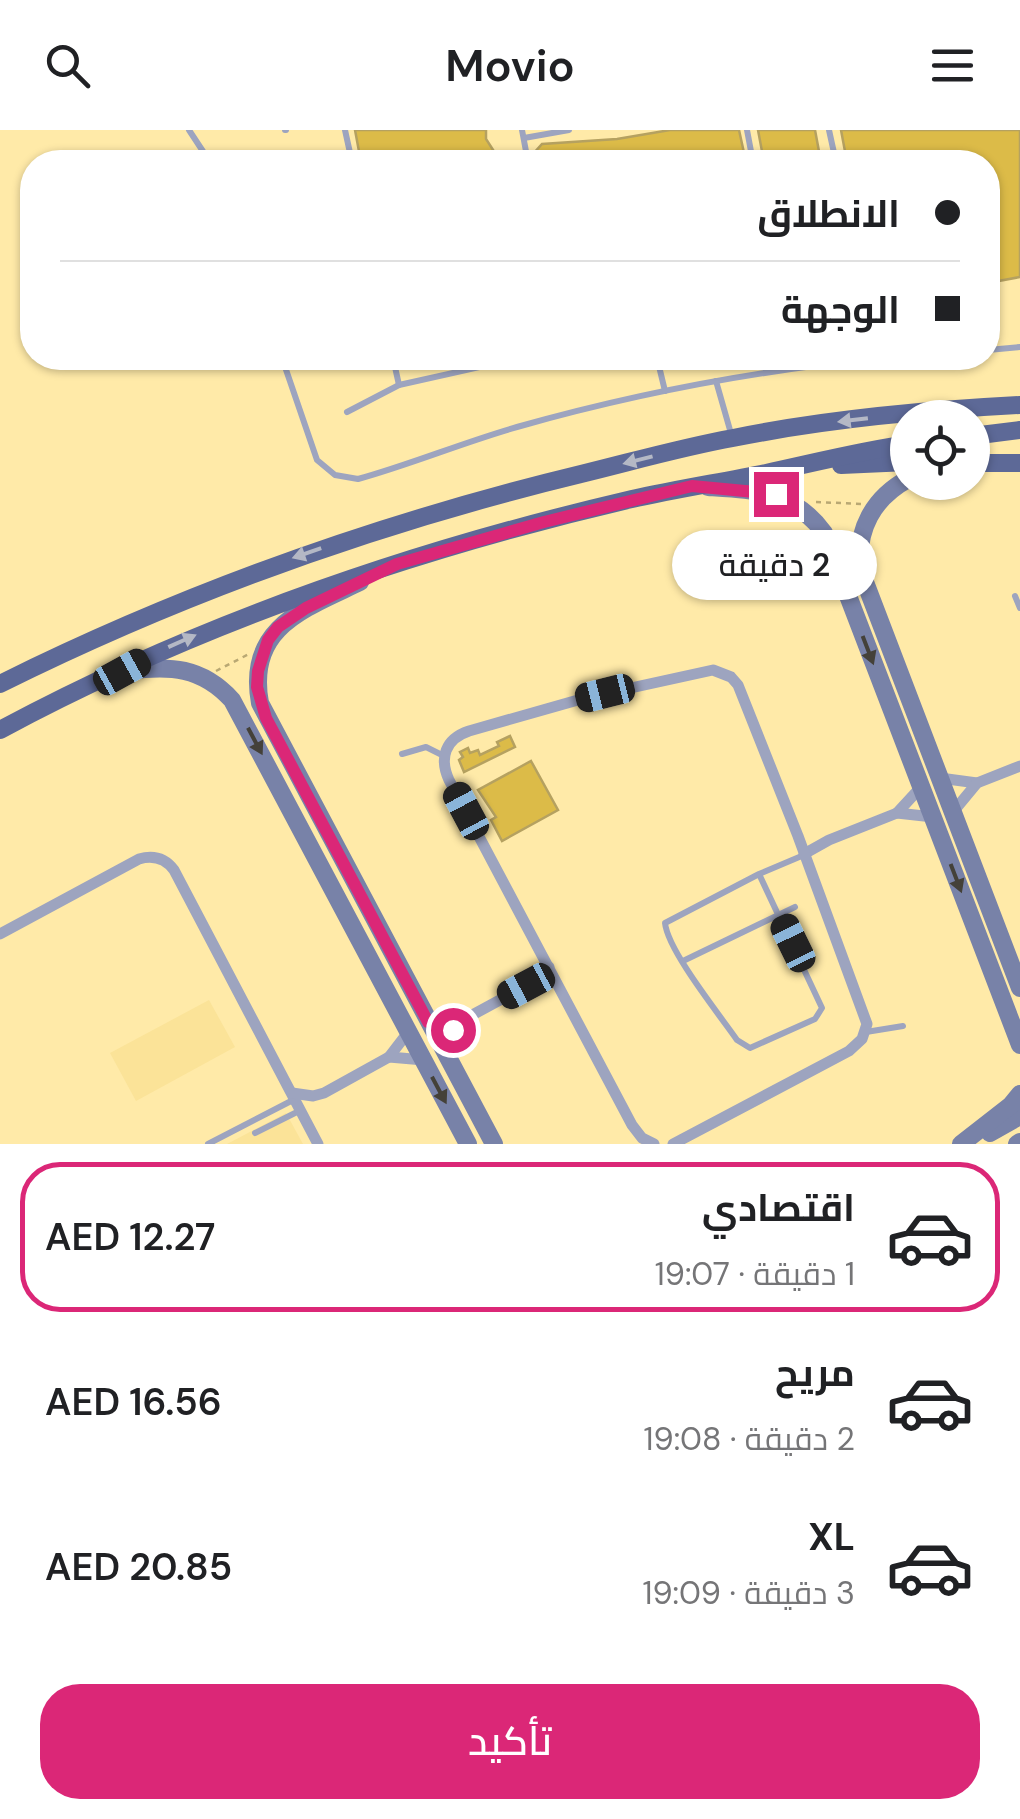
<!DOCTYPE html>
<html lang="ar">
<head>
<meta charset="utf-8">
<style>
	:root { --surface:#fff; --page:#f2f2f2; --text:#202124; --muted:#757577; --line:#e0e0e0; --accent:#db2777 }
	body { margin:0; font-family:"DM Sans",Cairo,sans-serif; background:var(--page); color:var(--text); direction:rtl; height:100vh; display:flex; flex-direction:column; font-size:38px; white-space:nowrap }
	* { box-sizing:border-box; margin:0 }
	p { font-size:32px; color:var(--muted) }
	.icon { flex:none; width:55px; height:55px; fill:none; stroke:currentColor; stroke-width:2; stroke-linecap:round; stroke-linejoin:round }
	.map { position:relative; height:1014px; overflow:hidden; direction:ltr }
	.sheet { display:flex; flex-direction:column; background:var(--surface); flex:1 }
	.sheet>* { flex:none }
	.top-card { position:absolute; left:20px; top:20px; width:980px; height:220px; border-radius:40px; box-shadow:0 2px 8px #0004; direction:rtl; display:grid; align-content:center; height:220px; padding:0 40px; background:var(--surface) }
	.buttons { position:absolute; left:890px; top:270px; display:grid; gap:20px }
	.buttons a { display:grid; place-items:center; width:100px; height:100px; border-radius:50%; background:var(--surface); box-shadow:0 2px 8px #0004; font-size:50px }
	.end { position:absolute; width:45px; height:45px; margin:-22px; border:12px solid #db2777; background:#fff; box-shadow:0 0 0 5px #fff }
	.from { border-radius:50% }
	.bubble { position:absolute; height:70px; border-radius:35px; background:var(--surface); box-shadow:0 2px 8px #0004; font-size:32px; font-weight:600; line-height:70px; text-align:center; direction:rtl }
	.car { position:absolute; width:30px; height:60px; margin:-30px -15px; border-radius:12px; box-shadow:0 0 8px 2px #0007; background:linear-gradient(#222 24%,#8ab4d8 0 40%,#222 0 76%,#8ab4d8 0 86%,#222 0) }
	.top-card b { display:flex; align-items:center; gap:35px; height:95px; font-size:38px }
	.top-card b+b { border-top:2px solid var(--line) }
	.top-card i { width:25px; height:25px; background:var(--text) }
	ul { padding:18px 0 0; list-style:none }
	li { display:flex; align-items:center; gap:30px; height:150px; margin:0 20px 15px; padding:0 20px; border:5px solid transparent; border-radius:40px }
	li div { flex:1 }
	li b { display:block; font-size:38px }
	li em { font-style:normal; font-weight:600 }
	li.on { border-color:var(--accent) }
	li>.icon { width:90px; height:90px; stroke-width:1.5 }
	.primary-button { display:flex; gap:20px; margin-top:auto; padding:20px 40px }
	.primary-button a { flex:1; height:115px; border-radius:40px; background:var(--accent); color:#fff; font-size:40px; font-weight:600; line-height:115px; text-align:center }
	header { display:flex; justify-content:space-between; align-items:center; height:130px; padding:0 40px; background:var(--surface); font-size:45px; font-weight:600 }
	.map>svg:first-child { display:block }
	.built { fill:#fbe398 }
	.building { fill:#dcbb48; stroke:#b5a160; stroke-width:2.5 }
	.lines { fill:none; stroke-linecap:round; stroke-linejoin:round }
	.path { stroke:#b9a873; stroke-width:2.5; stroke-dasharray:5 5; stroke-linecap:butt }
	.lane { stroke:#9da4bf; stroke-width:6 }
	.street { stroke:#9da4bf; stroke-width:11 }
	.secondary { stroke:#7882a8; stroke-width:18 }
	.primary { stroke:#5d6997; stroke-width:18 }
	.oneway { fill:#b4b8c5 }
	.oneway2 { fill:#444139 }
	.route { stroke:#db2777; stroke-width:12 }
</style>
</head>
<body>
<header><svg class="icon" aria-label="menu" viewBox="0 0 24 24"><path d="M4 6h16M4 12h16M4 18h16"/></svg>Movio<svg class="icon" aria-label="search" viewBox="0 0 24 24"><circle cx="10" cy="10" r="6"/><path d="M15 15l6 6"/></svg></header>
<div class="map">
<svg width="1020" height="1014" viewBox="0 0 1020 1014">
	<rect width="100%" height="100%" fill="#ffeaa8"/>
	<g class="built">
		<path d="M209,870L235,917L136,971L110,923Z"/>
		<path d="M286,983L303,1014H227Z"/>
	</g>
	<g class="building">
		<path d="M355,0H486V9L495,23L510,32H361Z"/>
		<path d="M670,0H739L746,32H535L534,23L542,14L617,9Z"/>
		<path d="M758,0H815L821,32H764Z"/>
		<path d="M841,0H1020V147L988,153V32H847Z"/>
		<path d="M510,606L515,617L464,642L459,630L463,627L460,622L468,618L470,623L478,620L480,625L499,616L497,612Z"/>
		<path d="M531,631L558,680L502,711L491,690L496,687L478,660Z"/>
	</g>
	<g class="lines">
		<g class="path">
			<path d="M816,372L862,374"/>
			<path d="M216,541L249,524"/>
		</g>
		<g class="lane">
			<path d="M189,0L210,32"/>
			<path d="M285,0H286"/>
			<path d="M345,0L352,32"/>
			<path d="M522,0L528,32"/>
			<path d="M747,0L753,32"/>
			<path d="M829,0L836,32"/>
			<path d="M524,8L569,0"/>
			<path d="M988,220L1020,217"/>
			<path d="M282,228L317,330L335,345L358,349C412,334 464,312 517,297C637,263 760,240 883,228"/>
			<path d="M393,228L399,255"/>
			<path d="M657,228L665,261"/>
			<path d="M716,251L732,307"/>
			<path d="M347,282L399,255L520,228"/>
			<path d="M1015,466L1020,478"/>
			<path d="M402,624L426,617L444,626"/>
			<path d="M759,744L822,878L815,889L750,918L737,910C719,884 668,821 665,793L759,744L804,725"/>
			<path d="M683,831L795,777"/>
			<path d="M866,902L903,896"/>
			<path d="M255,1003L299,981"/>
			<path d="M208,1014L295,969"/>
		</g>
		<g class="street">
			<path d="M940,648L977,653"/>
			<path d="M953,682L977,653L1020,636"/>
			<path d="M897,683L920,658"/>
			<path d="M804,724L829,710L897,683L933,687"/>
			<path d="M0,804L139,729C153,725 165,728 174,740L318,1014"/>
			<path d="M443,917L461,891L526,856L549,837"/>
			<path d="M389,927L424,930"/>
			<path d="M292,963L313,966L324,963L389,927L409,901"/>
			<path d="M654,1014L642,1008L632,995L449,650C439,628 445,609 469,601L585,568L713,540L731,547L738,555L798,706L867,894L862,909L849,921L673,1014"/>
		</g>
		<g class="secondary">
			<path d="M908,349C873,368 856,400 860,439L1020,858"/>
			<path d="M708,357C755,360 794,361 824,403L1020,915"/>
			<path d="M360,452C304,479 246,497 260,573L494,1014"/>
			<path d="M127,541C170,535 202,537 232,570L468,1014"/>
			<path d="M990,1003L1020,986"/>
			<path d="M961,1014L1011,975L1020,964"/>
			<path d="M1017,1014L1020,1012"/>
		</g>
		<g class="primary">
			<path d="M972,306L1020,300"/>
			<path d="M972,333H1020"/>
			<path d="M841,335L908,332"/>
			<path d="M0,554C187,461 382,392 585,343C634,331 683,317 733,308C827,289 924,280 1020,275"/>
			<path d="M0,600C199,493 413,420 632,369C677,359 722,352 766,343C813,333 860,321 908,314"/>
		</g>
	</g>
	<defs><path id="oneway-solid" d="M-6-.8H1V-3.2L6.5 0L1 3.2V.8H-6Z" transform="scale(2.5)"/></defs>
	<g class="oneway">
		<use href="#oneway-solid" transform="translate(853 290) rotate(173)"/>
		<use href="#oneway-solid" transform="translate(638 330) rotate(166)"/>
		<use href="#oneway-solid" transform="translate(307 423) rotate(161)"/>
		<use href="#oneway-solid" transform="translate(182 511) rotate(-24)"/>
	</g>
	<g class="oneway2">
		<use href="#oneway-solid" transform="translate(868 520) rotate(69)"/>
		<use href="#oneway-solid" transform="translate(255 611) rotate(62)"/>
		<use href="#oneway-solid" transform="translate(956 748) rotate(69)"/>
		<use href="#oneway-solid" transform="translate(439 960) rotate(62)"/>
	</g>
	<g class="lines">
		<path class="route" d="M453,900L461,891L428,892L266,588L257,557L258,541L268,510L278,497L306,478L397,434L544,392L692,356L776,364"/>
	</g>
</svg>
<div class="buttons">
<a><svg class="icon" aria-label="locate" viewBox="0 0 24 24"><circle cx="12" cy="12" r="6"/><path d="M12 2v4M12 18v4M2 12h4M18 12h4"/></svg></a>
</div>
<i class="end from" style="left:453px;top:900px"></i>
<i class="end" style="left:776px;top:364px"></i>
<div class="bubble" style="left:672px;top:400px;width:205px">2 دقيقة</div>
<i class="car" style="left:122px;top:542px;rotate:61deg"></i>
<i class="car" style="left:605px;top:563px;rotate:256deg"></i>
<i class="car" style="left:466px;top:681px;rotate:332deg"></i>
<i class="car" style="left:793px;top:813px;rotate:334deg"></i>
<i class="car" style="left:526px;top:856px;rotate:242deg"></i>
<div class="top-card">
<b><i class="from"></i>الانطلاق</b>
<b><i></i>الوجهة</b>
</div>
</div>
<section class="sheet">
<ul>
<li class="on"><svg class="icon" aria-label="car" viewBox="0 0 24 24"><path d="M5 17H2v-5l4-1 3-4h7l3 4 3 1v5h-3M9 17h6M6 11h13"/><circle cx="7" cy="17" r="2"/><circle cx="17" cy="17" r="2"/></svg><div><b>اقتصادي</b><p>1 دقيقة · 19:07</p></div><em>AED 12.27</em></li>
<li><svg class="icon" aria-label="car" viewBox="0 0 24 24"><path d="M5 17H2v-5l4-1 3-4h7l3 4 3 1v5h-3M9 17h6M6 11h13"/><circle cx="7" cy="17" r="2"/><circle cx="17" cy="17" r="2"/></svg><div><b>مريح</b><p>2 دقيقة · 19:08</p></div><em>AED 16.56</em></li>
<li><svg class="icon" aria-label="car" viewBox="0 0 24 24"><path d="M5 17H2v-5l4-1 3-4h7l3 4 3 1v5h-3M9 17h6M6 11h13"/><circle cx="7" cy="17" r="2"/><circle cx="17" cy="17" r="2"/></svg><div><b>XL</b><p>3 دقيقة · 19:09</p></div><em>AED 20.85</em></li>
</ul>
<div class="primary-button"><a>تأكيد</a></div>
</section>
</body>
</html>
